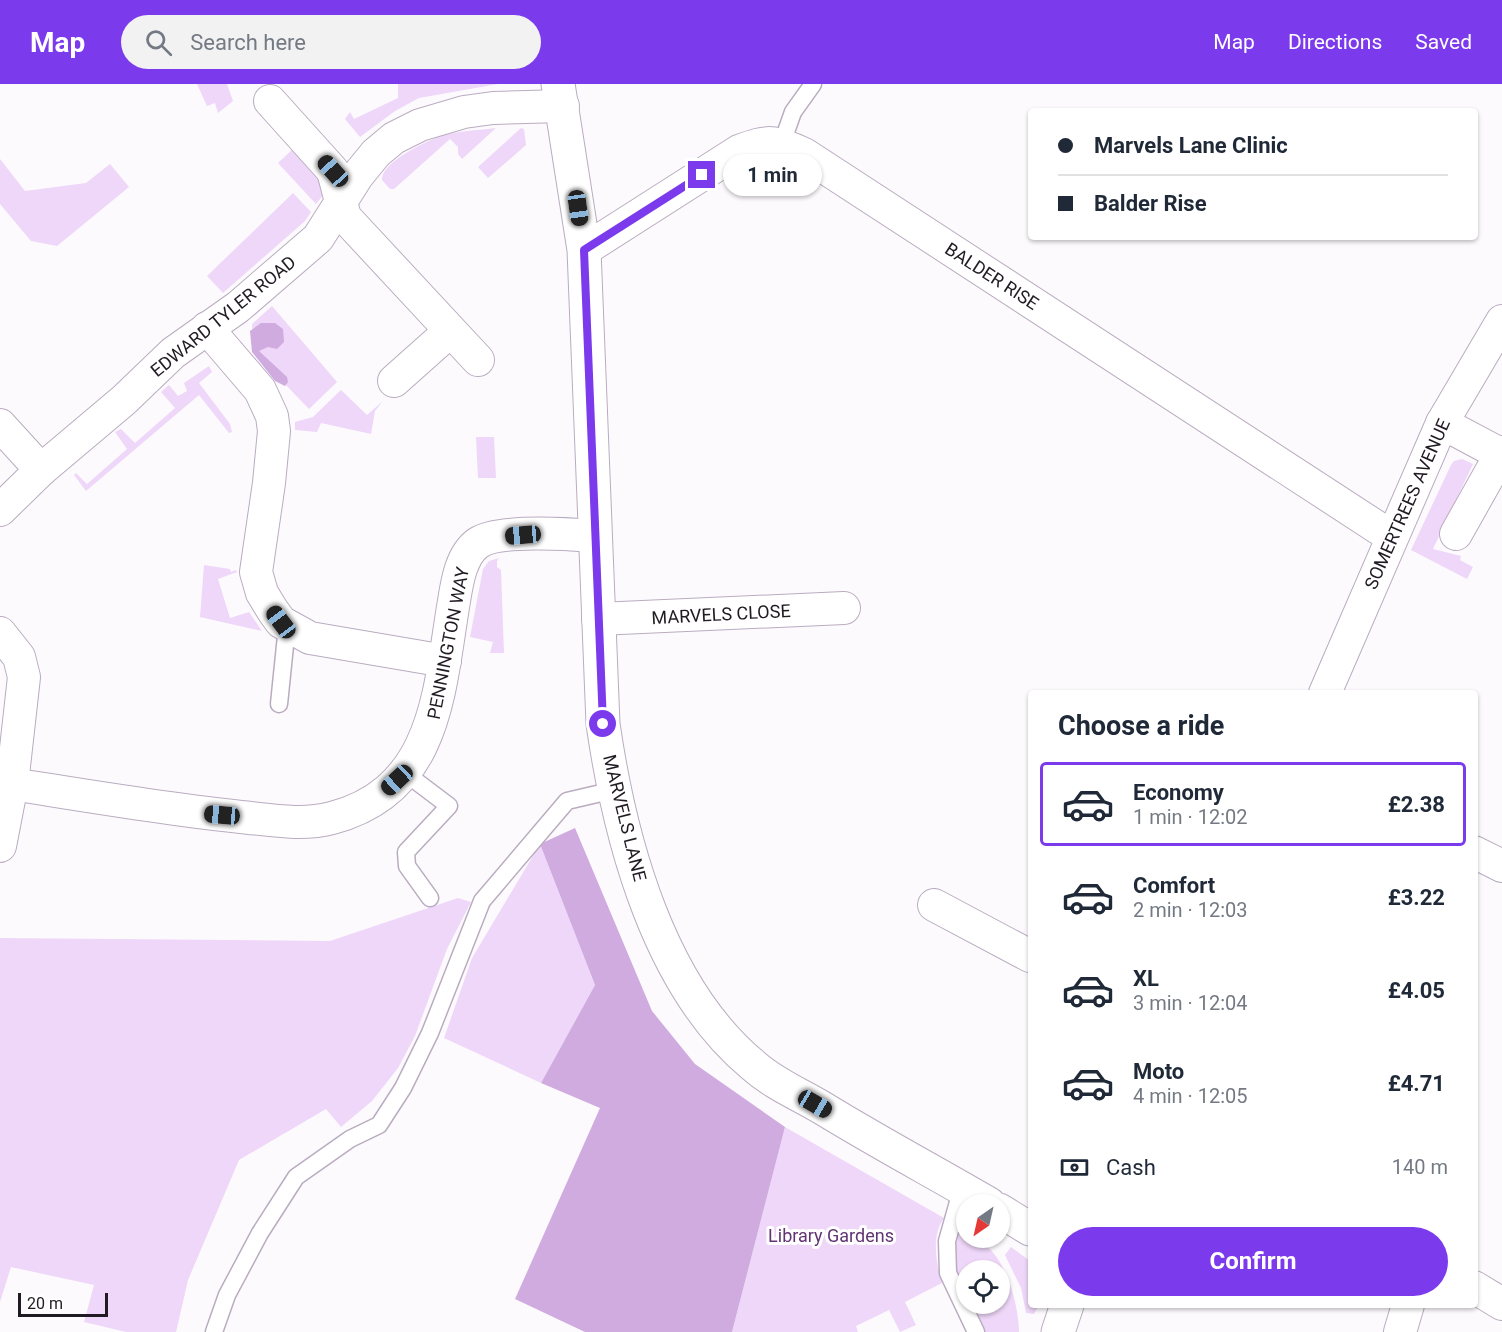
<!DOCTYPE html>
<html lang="en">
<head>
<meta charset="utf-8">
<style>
	:root { --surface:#fff; --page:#f2f2f3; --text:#1f2937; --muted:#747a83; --line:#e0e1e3; --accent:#7c3aed }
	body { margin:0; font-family:Roboto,sans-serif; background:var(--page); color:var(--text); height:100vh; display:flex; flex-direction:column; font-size:22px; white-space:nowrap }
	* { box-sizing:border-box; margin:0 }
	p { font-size:20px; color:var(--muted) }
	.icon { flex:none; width:33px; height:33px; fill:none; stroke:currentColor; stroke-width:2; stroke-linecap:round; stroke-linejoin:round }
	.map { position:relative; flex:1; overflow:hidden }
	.details { position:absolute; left:1028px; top:606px; width:450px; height:618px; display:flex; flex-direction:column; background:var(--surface); border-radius:6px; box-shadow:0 2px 4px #0004 }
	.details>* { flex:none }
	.hud { position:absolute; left:1028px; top:24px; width:450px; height:132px; border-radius:6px; box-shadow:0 2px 4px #0004; display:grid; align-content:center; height:132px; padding:0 30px; background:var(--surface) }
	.needle { width:39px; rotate:214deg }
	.tools { position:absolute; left:956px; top:1110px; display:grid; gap:12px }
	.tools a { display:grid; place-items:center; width:54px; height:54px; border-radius:50%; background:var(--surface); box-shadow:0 2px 4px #0004; font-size:30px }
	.scale { position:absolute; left:18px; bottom:15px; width:90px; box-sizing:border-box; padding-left:6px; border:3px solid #201a22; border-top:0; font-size:16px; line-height:21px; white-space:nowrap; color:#201a22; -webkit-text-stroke:4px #fff; paint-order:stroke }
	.end { position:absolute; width:27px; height:27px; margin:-14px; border:8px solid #7c3aed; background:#fff; box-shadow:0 0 0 3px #fff }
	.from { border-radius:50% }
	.bubble { position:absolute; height:42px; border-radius:21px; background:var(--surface); box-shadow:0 2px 4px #0004; font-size:20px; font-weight:700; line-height:42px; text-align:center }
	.car { position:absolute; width:18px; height:36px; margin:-18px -9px; border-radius:8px; box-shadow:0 0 4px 2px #0007; background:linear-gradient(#222 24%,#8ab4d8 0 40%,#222 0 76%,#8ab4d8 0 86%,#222 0) }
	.hud b { display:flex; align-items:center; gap:21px; height:57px; font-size:22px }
	.hud b+b { border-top:2px solid var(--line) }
	.hud i { width:15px; height:15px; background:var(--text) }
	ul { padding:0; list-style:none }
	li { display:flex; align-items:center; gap:18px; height:84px; margin:0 12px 9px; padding:0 18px; border:3px solid transparent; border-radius:6px }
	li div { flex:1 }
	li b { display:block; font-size:22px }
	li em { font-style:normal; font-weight:700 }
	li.selected { border-color:var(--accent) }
	li>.icon { width:54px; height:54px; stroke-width:1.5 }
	h2 { padding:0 30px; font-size:27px; line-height:72px }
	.pay { display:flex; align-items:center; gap:15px; height:66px; padding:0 30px; font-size:22px }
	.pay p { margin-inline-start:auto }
	.action { display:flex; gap:12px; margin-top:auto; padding:12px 30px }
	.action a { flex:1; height:69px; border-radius:36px; background:var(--accent); color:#fff; font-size:24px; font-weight:700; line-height:69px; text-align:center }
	header { display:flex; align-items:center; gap:36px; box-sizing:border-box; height:84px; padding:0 30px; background:var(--accent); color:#fff }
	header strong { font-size:28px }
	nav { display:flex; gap:33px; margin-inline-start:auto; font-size:21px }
	.search { width:420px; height:54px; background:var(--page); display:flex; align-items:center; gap:15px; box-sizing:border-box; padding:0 21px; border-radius:33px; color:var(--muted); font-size:22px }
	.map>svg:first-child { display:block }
	.green { fill:#eed7f8 }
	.forest { fill:#d0abdf }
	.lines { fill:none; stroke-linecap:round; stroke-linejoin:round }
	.service-casing { stroke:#baacc0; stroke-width:19 }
	.minor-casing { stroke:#baacc0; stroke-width:34 }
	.tertiary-casing { stroke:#baacc0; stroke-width:35 }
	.service { stroke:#fff; stroke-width:16 }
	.minor { stroke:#fff; stroke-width:32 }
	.tertiary { stroke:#fff; stroke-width:33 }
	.route { stroke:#7c3aed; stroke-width:8 }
	.labels { text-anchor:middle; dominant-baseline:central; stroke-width:6; stroke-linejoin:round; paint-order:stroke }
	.street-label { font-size:18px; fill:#201a22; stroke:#fff }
	.park-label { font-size:18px; fill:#623473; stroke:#fff }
</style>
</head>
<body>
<header>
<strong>Map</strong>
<div class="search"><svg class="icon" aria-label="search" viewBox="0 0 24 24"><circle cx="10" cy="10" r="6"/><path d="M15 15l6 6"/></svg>Search here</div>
<nav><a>Map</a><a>Directions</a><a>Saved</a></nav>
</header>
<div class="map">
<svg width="1502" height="1248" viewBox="0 0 1502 1248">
	<rect width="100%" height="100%" fill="#fdfafe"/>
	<g class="green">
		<path d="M197,0H227L233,17L218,29L215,19L207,22Z"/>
		<path d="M398,0H498L419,14L395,27L360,53L345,35L350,28L354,35L398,14Z"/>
		<path d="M496,44L462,75L458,70V63L450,55L394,105H390L382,96C381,78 428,56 444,51C460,47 479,46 496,44Z"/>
		<path d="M521,44L524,45L526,61L488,94L478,83Z"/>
		<path d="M294,64L328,105L316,120L278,79Z"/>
		<path d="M0,75L25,107L86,99L110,80L129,103L57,162L31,157L0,120Z"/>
		<path d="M293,109L311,128L305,137L223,209L207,192Z"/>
		<path d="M272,222L337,298L309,325L254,268L252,240Z"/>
		<path d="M209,282L212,288L199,299L230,340L232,348L229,349L199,311L86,407L74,391L76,389L87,400L127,365L115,348L121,345L135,359L175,324L161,308L169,301L178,312L187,307L184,299Z"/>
		<path d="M341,306L367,331L383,317L375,327L371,350L321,339L317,348L295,346V338L313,333Z"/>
		<path d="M476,353H494L496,394H478Z"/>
		<path d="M1462,375L1473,380L1433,465L1461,472L1460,476L1473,483L1467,495L1411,466L1451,381L1454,377Z"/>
		<path d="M499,474L497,477V483L501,486L504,569H490L493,558L470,553L483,485L489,477Z"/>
		<path d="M204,481L230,485L231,488L236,486L237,488L218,495L230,534L249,528L262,547L200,533Z"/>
		<path d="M540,760L595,901L541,999L444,954L472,874Z"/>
		<path d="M458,814L471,818L447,865L415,952L398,984L372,1017L341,1043L326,1025L239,1076L188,1196L176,1248H126L84,1238L94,1201L11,1183L0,1218V854L330,857Z"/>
		<path d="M785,1043L944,1134C931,1152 936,1178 942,1199L905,1218L916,1241L900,1248L889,1226L856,1242L858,1248H732Z"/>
		<path d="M955,1141L966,1148V1154C1002,1154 1019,1219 1019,1248H984L970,1220H999V1186H966V1212L953,1186Z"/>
		<path d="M1011,1163L1030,1177V1221H1039L1034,1230L1026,1229L1021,1204L1005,1171Z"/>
	</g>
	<g class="forest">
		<path d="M261,239H275L283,245L284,258L277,265L268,263L259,267L287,293L288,298L285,302L275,297L252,268L250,247Z"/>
		<path d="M575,744L652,927L695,980L785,1043L732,1248H585L515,1215L600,1024L541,999L595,901L540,760Z"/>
	</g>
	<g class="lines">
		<g class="service-casing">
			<g id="service">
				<path d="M782,59L793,28L813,0"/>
				<path d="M279,620L287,542"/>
				<path d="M404,688L449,722L406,768L407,782L430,814"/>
				<path d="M962,1104L947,1157L948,1189L976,1248"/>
				<path d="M214,1248L227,1211L260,1149L296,1093L350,1055L379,1041L403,1004L430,949L482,817L567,717L614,706"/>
			</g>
		</g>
		<g class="minor-casing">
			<g id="minor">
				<path d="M270,17L333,87L345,133L478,276"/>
				<path d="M584,166L739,67C768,56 775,56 804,70L1392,453"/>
				<path d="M207,244L260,306L272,332L274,347L269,399L256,488L262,509L273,527L281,538L310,554L445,577"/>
				<path d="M394,297L449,248"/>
				<path d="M1442,339L1502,371"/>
				<path d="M0,341L41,386L124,316L173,269L238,223L318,154L358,91L376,69L394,54L420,41L464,28L493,24L563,22"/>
				<path d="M0,426L41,386"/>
				<path d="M1456,450L1502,368"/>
				<path d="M598,535L844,524"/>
				<path d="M0,549L19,573L24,593L12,700L0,762"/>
				<path d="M1325,609L1442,339L1502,237"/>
				<path d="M12,700C88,712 164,725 241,733C271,736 302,742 332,734C438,706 439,605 454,517C457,498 461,471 478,459C498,445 569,450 594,452"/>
				<path d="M1474,768L1502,782"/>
				<path d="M934,821L1030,872"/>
				<path d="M1474,1203L1502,1220"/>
				<path d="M1400,1248L1408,1221"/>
			</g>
		</g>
		<g class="tertiary-casing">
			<g id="tertiary">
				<path d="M558,0L584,166L603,640C620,757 659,904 754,982C774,1000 801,1011 824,1025C878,1058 934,1088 989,1120"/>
				<path d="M999,1126L1030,1145"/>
				<path d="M1058,1248L1067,1221"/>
			</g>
		</g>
		<use href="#service" class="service"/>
		<use href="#minor" class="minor"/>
		<use href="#tertiary" class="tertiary"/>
	</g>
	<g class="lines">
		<path class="route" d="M603,640L584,166L702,91"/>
	</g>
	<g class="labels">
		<g class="street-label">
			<text transform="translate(992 192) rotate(33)">BALDER RISE</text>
			<text transform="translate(223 232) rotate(-39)">EDWARD TYLER ROAD</text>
			<text transform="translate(1407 420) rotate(-66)">SOMERTREES AVENUE</text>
			<text transform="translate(721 530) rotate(-3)">MARVELS CLOSE</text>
			<text transform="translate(448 559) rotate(-79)">PENNINGTON WAY</text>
			<text transform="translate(625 734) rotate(76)">MARVELS LANE</text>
		</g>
		<g class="park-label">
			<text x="831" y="1151">Library Gardens</text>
		</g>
	</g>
</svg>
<div class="tools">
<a><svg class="needle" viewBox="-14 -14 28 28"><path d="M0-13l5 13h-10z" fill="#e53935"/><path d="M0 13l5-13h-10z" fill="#747a83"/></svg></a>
<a><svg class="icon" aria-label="locate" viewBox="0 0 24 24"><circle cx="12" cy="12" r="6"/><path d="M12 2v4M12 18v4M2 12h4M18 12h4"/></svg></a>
</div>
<div class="scale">20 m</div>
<i class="end from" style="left:603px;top:640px"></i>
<i class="end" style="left:702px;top:91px"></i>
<div class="bubble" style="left:723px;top:70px;width:99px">1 min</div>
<i class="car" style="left:333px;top:87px;rotate:318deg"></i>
<i class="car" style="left:578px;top:124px;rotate:172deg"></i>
<i class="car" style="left:523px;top:451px;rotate:265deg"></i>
<i class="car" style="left:281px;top:538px;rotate:323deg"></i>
<i class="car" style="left:397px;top:696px;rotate:227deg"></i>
<i class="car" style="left:222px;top:731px;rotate:275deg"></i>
<i class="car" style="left:815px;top:1020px;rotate:120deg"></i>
<div class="hud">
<b><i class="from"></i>Marvels Lane Clinic</b>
<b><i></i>Balder Rise</b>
</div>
<section class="details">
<h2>Choose a ride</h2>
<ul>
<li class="selected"><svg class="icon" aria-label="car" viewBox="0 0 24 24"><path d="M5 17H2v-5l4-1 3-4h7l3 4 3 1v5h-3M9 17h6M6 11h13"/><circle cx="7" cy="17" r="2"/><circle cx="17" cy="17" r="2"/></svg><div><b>Economy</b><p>1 min · 12:02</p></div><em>£2.38</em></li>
<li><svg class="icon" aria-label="car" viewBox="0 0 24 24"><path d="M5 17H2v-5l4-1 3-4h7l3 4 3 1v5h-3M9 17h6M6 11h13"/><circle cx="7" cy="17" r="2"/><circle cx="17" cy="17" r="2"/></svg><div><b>Comfort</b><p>2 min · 12:03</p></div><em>£3.22</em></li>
<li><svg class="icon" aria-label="car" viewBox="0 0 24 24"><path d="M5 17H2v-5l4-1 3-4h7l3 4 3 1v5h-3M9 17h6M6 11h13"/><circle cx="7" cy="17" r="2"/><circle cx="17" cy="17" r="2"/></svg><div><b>XL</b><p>3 min · 12:04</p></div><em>£4.05</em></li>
<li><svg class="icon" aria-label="car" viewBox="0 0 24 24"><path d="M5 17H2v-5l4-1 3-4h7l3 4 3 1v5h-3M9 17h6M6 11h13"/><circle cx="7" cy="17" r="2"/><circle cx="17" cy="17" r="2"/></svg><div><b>Moto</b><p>4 min · 12:05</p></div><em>£4.71</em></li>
</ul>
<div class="pay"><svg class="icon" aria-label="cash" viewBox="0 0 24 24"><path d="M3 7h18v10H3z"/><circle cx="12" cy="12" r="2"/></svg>Cash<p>140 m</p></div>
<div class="action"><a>Confirm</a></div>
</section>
</div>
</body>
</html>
